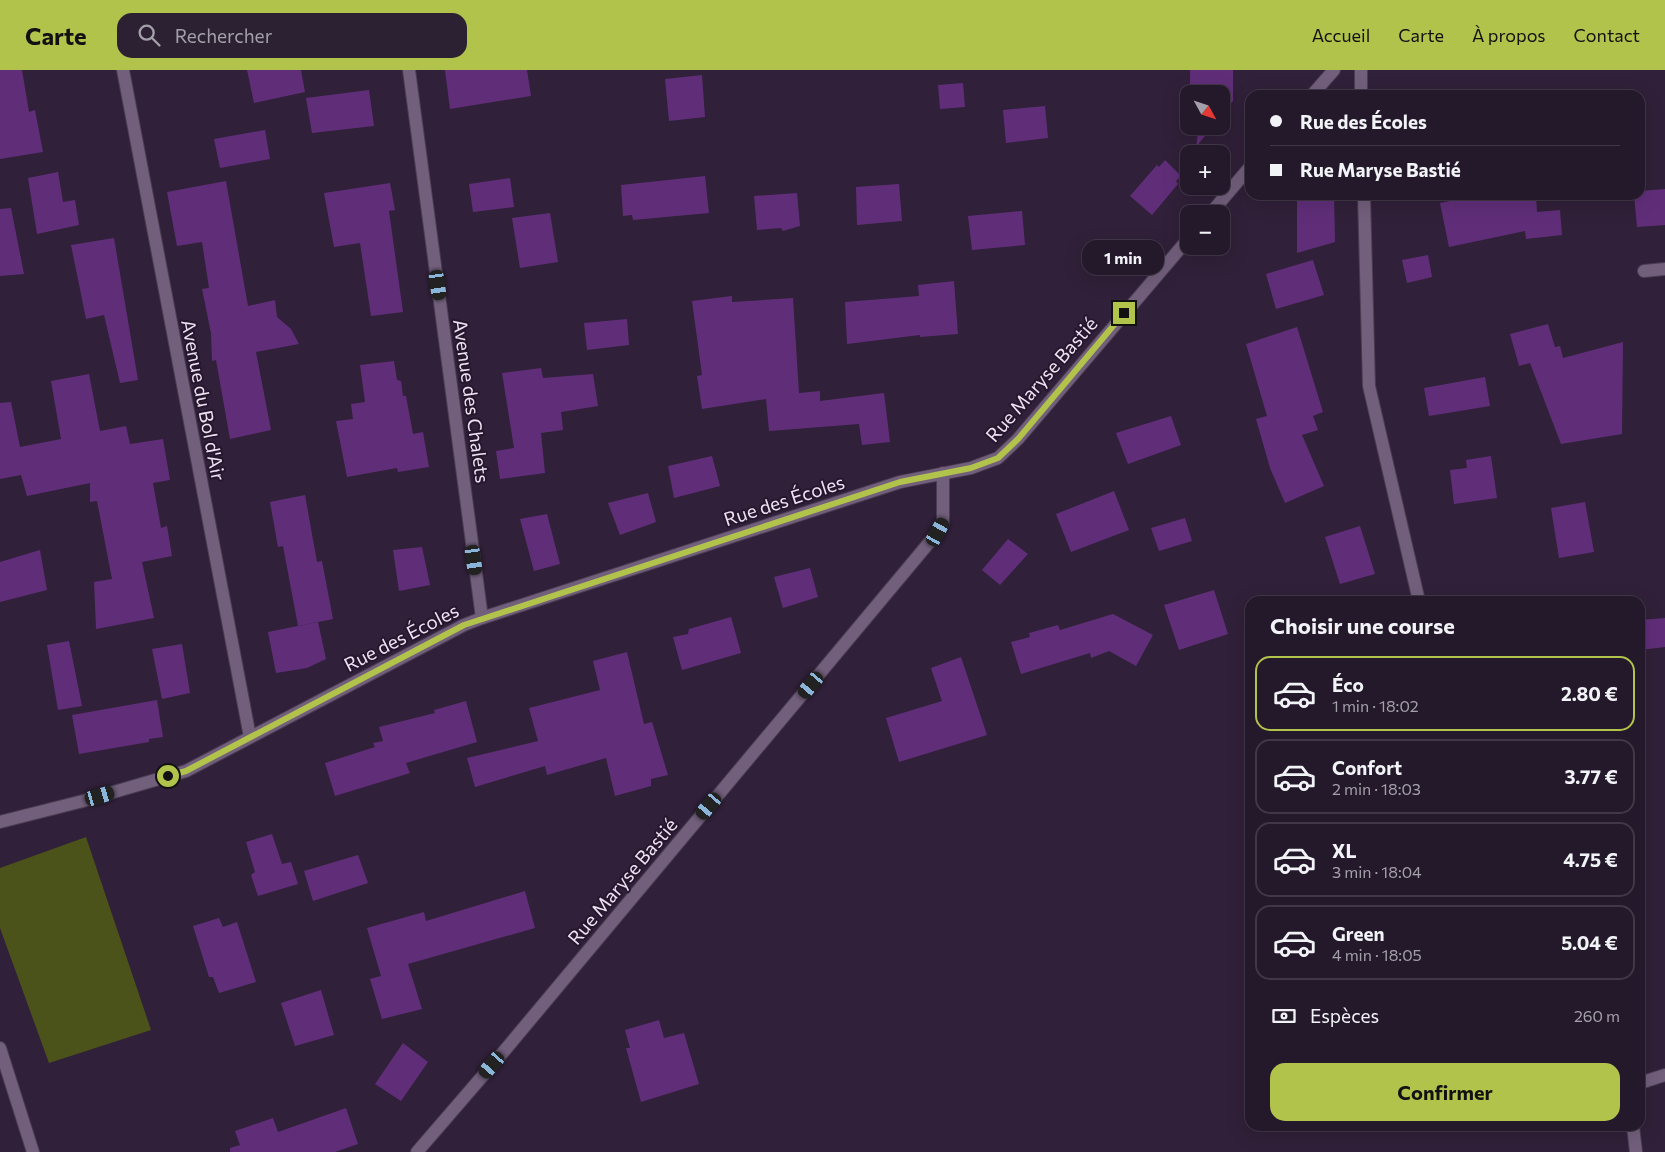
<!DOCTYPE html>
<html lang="fr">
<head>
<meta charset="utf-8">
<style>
	:root { --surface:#24182b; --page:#2c2133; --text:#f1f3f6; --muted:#a3a0a9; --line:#413747; --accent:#b2c34c }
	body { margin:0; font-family:Commissioner,sans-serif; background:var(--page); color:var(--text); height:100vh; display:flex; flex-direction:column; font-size:19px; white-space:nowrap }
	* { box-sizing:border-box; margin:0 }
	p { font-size:16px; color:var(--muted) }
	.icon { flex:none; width:28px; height:28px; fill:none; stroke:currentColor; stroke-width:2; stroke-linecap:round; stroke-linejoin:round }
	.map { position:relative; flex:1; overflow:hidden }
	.drawer { position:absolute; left:1245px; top:526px; width:400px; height:535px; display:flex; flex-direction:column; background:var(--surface); border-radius:15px; box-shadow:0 5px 20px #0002,0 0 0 1px var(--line) }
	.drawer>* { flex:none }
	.banner { position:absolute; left:1245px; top:20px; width:400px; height:110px; border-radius:15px; box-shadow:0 5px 20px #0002,0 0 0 1px var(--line); display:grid; align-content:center; height:110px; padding:0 25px; background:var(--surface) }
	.needle { width:32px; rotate:130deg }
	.buttons { position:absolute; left:1180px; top:15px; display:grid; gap:10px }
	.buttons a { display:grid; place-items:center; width:50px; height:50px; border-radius:10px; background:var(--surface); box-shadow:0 5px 20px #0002,0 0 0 1px var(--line); font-size:25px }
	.end { position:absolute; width:22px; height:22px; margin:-11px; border:6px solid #b2c34c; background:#111; box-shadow:0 0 0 2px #111 }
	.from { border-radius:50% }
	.bubble { position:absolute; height:35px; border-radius:15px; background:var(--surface); box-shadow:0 5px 20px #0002,0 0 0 1px var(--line); font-size:16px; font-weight:700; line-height:35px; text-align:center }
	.car { position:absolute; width:15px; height:30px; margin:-15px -8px; border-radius:6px; box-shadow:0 0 4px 1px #0007; background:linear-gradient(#222 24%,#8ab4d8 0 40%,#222 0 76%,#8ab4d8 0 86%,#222 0) }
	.banner b { display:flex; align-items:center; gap:18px; height:48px; font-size:19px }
	.banner b+b { border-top:1px solid var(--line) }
	.banner i { width:12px; height:12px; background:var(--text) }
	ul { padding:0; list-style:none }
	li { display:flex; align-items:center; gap:15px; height:75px; margin:0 10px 8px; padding:0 15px; border:2px solid var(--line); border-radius:15px }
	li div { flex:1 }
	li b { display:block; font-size:19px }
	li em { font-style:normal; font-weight:700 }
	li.selected { border-color:var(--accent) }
	li>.icon { width:45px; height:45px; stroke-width:1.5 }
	h2 { padding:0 25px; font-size:22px; line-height:60px }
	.pay { display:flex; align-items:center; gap:12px; height:55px; padding:0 25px; font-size:19px }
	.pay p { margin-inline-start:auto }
	.cta { display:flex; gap:10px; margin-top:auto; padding:10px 25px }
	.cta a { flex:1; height:58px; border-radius:15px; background:var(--accent); color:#111; font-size:20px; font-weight:700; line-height:58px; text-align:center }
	header { display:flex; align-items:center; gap:30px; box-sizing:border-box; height:70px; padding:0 25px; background:var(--accent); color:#111 }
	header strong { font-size:24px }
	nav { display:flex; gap:28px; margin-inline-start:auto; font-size:18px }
	.search { width:350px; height:45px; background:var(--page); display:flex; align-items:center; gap:12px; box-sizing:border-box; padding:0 18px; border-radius:15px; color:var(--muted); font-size:19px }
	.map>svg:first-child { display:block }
	.green { fill:#4b531a }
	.building { fill:#602e79 }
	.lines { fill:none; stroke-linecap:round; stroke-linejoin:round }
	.minor-casing { stroke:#4b3d53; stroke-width:14 }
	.minor { stroke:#725f7c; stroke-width:12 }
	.route { stroke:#b2c34c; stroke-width:6 }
	.labels { text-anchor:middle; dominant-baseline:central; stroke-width:4; stroke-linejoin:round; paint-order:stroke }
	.street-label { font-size:19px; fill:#ede3f3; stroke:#26162e }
</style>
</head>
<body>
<header>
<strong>Carte</strong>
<div class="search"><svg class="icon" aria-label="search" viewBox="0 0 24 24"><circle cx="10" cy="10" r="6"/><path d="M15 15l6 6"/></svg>Rechercher</div>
<nav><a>Accueil</a><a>Carte</a><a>À propos</a><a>Contact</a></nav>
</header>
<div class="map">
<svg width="1665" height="1082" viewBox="0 0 1665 1082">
	<rect width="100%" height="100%" fill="#302039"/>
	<path class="green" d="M86,767L151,960L49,993L0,858V798Z"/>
	<g class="building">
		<path d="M0,0H22L29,42L35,40L43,82L0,89Z"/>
		<path d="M247,0H301L305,22L254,33Z"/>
		<path d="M445,0H527L531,26L450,39Z"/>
		<path d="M1190,0H1233V31L1221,46V24H1190Z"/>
		<path d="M702,5L705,47L669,51L665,9Z"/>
		<path d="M963,13L965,37L940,39L938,15Z"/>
		<path d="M369,20L374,56L312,63L306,28Z"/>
		<path d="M1045,36L1048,68L1006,73L1003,40Z"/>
		<path d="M1199,56H1213L1196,77Z"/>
		<path d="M265,60L270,89L220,98L214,69Z"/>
		<path d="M1165,90L1181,106L1176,111L1178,114L1152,145L1130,126L1157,95L1159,97Z"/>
		<path d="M58,102L63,132L75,130L79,155L37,164L28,108Z"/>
		<path d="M705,106L709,143L633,150L632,145L623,146L621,115Z"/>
		<path d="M510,108L514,137L473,142L469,114Z"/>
		<path d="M226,111L248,236L275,230L277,247L291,259L299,274L256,282L271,360L230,369L216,290L212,291L211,263L202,219L209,218L202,172L177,176L167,122Z"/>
		<path d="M390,113L395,140L389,141L403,242L371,246L360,173L334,177L324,123Z"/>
		<path d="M899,114L902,151L857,155L856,117Z"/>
		<path d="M1665,119V155L1637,157L1634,125H1640V121Z"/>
		<path d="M797,123L800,156L783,161L781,158L757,160L754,126Z"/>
		<path d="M1297,125H1334L1335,172L1297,183Z"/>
		<path d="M1479,125H1536L1537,142L1560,140L1562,165L1526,169L1525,161L1449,177L1440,133Z"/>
		<path d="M11,138L24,204L0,206V139Z"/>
		<path d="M1022,141L1025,175L972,180L968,146Z"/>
		<path d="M550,143L558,192L520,198L512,148Z"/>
		<path d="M114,168L138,310L120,313L104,245L86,249L71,175Z"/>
		<path d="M1428,185L1432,207L1407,213L1402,190Z"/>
		<path d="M1313,190L1324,225L1276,239L1266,204Z"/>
		<path d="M954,211L958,264L920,267V265L847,274L845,232L919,226L918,215Z"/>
		<path d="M732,226V232L793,228L799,323L820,321V331L884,323L890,372L862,375L859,354L769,361L766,329L702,339L697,306L702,305L692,231Z"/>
		<path d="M627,249L629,275L587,280L584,253Z"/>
		<path d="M1548,254L1555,277L1560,276L1563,288L1623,272L1622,364L1561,374L1530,293L1519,296L1510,264Z"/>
		<path d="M1297,257L1323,342L1313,346L1318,360L1302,365L1324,416L1285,433L1270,398L1256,349L1267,346L1246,274Z"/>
		<path d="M394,291L397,310L401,311L403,326H406L413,364L423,362L429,397L398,402L397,398L347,407L336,351L353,349L351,334L365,332L360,295Z"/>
		<path d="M541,298L543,308L593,304L598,336L561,342L563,360L541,363L545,403L500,409L496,381L514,378L502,303Z"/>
		<path d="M89,304L100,361L126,356L130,374L163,369L170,410L153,413L161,458L167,456L172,486L142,492L154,548L96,559L94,512L112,509L97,431L90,432V413L27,426L21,405L0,409V333L11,332L20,377L61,369L51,311Z"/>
		<path d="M1485,307L1490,336L1429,346L1424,318Z"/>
		<path d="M1171,346L1181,375L1128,394L1116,363Z"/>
		<path d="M712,386L720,416L674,428L668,396Z"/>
		<path d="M1491,386L1497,428L1454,434L1450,400L1467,398L1466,390Z"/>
		<path d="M1114,421L1129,460L1071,482L1056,444Z"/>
		<path d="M648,423L656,452L620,465L608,433Z"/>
		<path d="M305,425L317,492L322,491L333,549L298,556L283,476L278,477L270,432Z"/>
		<path d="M1585,432L1594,482L1559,488L1551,438Z"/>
		<path d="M547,444L560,494L534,501L520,449Z"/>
		<path d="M1185,448L1192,471L1159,481L1151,458Z"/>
		<path d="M1360,456L1375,504L1340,514L1325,467Z"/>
		<path d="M1008,469L1028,484L1000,515L982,500Z"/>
		<path d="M422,477L430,515L399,521L393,480Z"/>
		<path d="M40,480L47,520L0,532V492Z"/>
		<path d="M810,498L818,527L783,538L774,507Z"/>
		<path d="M1214,520L1228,564L1179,580L1164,535Z"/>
		<path d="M1113,544L1153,565L1136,596L1109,581L1091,588L1090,583L1021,604L1011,572L1030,567L1029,563L1058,555L1060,560Z"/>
		<path d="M731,547L741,583L682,600L673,567L688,564L689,559Z"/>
		<path d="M1665,548V577L1640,580V550Z"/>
		<path d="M318,552L326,589L307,598L276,603L268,562Z"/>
		<path d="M69,571L82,636L58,640L47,575Z"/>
		<path d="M182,574L190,623L162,629L152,579Z"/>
		<path d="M627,582L644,654L652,652L668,705L651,709V716L615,726L606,688L547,705L545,696L475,717L467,688L538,671L529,638L600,620L593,591Z"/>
		<path d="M961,587L987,665L899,692L886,648L942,631L931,598Z"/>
		<path d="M157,630L163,667L149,669V672L79,684L72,645Z"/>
		<path d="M466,631L477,672L406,693L410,703L335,726L325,693L375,677L373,673L383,671L379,657L435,643L434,640Z"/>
		<path d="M272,764L282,794L291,792L298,814L258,826L251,805L255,802L246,772Z"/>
		<path d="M358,785L368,813L313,831L304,801Z"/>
		<path d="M525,821L535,858L408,894L422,939L382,949L370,909L381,906L367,858L424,842L426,851Z"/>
		<path d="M219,848L223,857L237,852L256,912L219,923L213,907H209L193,856Z"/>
		<path d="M321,920L334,965L295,976L281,933Z"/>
		<path d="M659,950L664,968L684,963L699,1014L641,1032L626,978H630L625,960Z"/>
		<path d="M403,973L428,992L401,1031L375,1014Z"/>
		<path d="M346,1038L358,1074L335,1082H230V1078L240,1075L235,1061L273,1048L278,1062Z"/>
	</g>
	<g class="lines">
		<g class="minor-casing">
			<g id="minor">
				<path d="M123,0L250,667"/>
				<path d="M409,0L482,548"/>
				<path d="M1361,0V25"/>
				<path d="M1312,25L1334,0"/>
				<path d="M1364,125L1369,316L1419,531"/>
				<path d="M1210,144L1250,97"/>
				<path d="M1644,201L1665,199"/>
				<path d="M0,752L83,731L186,701L464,555L482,548L900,412L971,398L998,388L1018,369L1189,168"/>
				<path d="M0,978L33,1082"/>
				<path d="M1640,1013L1665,1005"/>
				<path d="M1633,1056L1636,1082"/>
				<path d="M417,1082L505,980L938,462L943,453V403"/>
			</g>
		</g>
		<use href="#minor" class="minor"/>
	</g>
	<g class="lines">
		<path class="route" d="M168,706L186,701L464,555L900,412L971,398L998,388L1018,369L1124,243"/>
	</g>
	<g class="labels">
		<g class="street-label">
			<text transform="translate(1041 309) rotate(-49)">Rue Maryse Bastié</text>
			<text transform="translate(204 330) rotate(79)">Avenue du Bol d'Air</text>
			<text transform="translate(472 331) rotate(82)">Avenue des Chalets</text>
			<text transform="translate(784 430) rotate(-18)">Rue des Écoles</text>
			<text transform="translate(401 567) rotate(-27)">Rue des Écoles</text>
			<text transform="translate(622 811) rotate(-50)">Rue Maryse Bastié</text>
		</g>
	</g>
</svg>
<div class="buttons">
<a><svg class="needle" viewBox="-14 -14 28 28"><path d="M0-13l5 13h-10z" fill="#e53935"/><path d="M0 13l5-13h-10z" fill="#a3a0a9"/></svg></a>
<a>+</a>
<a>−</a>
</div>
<i class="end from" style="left:168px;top:706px"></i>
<i class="end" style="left:1124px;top:243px"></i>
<div class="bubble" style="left:1082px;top:170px;width:82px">1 min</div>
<i class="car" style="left:438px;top:215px;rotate:172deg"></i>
<i class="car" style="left:938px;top:462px;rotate:29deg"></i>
<i class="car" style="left:474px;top:490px;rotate:172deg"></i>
<i class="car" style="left:811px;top:615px;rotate:220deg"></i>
<i class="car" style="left:100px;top:726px;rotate:74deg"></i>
<i class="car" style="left:709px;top:736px;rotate:220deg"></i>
<i class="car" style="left:492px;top:995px;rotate:221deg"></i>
<div class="banner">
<b><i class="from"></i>Rue des Écoles</b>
<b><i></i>Rue Maryse Bastié</b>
</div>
<section class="drawer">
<h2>Choisir une course</h2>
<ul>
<li class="selected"><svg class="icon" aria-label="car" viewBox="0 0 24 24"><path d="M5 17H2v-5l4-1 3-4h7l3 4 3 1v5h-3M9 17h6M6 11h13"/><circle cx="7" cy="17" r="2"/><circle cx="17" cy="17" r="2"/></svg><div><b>Éco</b><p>1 min · 18:02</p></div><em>2.80 €</em></li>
<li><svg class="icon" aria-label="car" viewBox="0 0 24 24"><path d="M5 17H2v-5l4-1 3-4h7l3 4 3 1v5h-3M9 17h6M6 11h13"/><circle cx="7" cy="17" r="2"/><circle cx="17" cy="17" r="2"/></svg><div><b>Confort</b><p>2 min · 18:03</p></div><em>3.77 €</em></li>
<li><svg class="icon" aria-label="car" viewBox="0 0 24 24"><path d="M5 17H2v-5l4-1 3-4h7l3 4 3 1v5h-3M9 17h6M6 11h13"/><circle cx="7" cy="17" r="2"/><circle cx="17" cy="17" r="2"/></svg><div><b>XL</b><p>3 min · 18:04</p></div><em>4.75 €</em></li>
<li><svg class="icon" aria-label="car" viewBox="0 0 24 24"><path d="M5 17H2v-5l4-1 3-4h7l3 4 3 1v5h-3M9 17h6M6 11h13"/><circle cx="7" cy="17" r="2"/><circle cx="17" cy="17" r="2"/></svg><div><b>Green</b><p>4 min · 18:05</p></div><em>5.04 €</em></li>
</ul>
<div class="pay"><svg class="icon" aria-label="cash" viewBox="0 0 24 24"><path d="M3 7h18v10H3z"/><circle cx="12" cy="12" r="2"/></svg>Espèces<p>260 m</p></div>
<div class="cta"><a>Confirmer</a></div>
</section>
</div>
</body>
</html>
